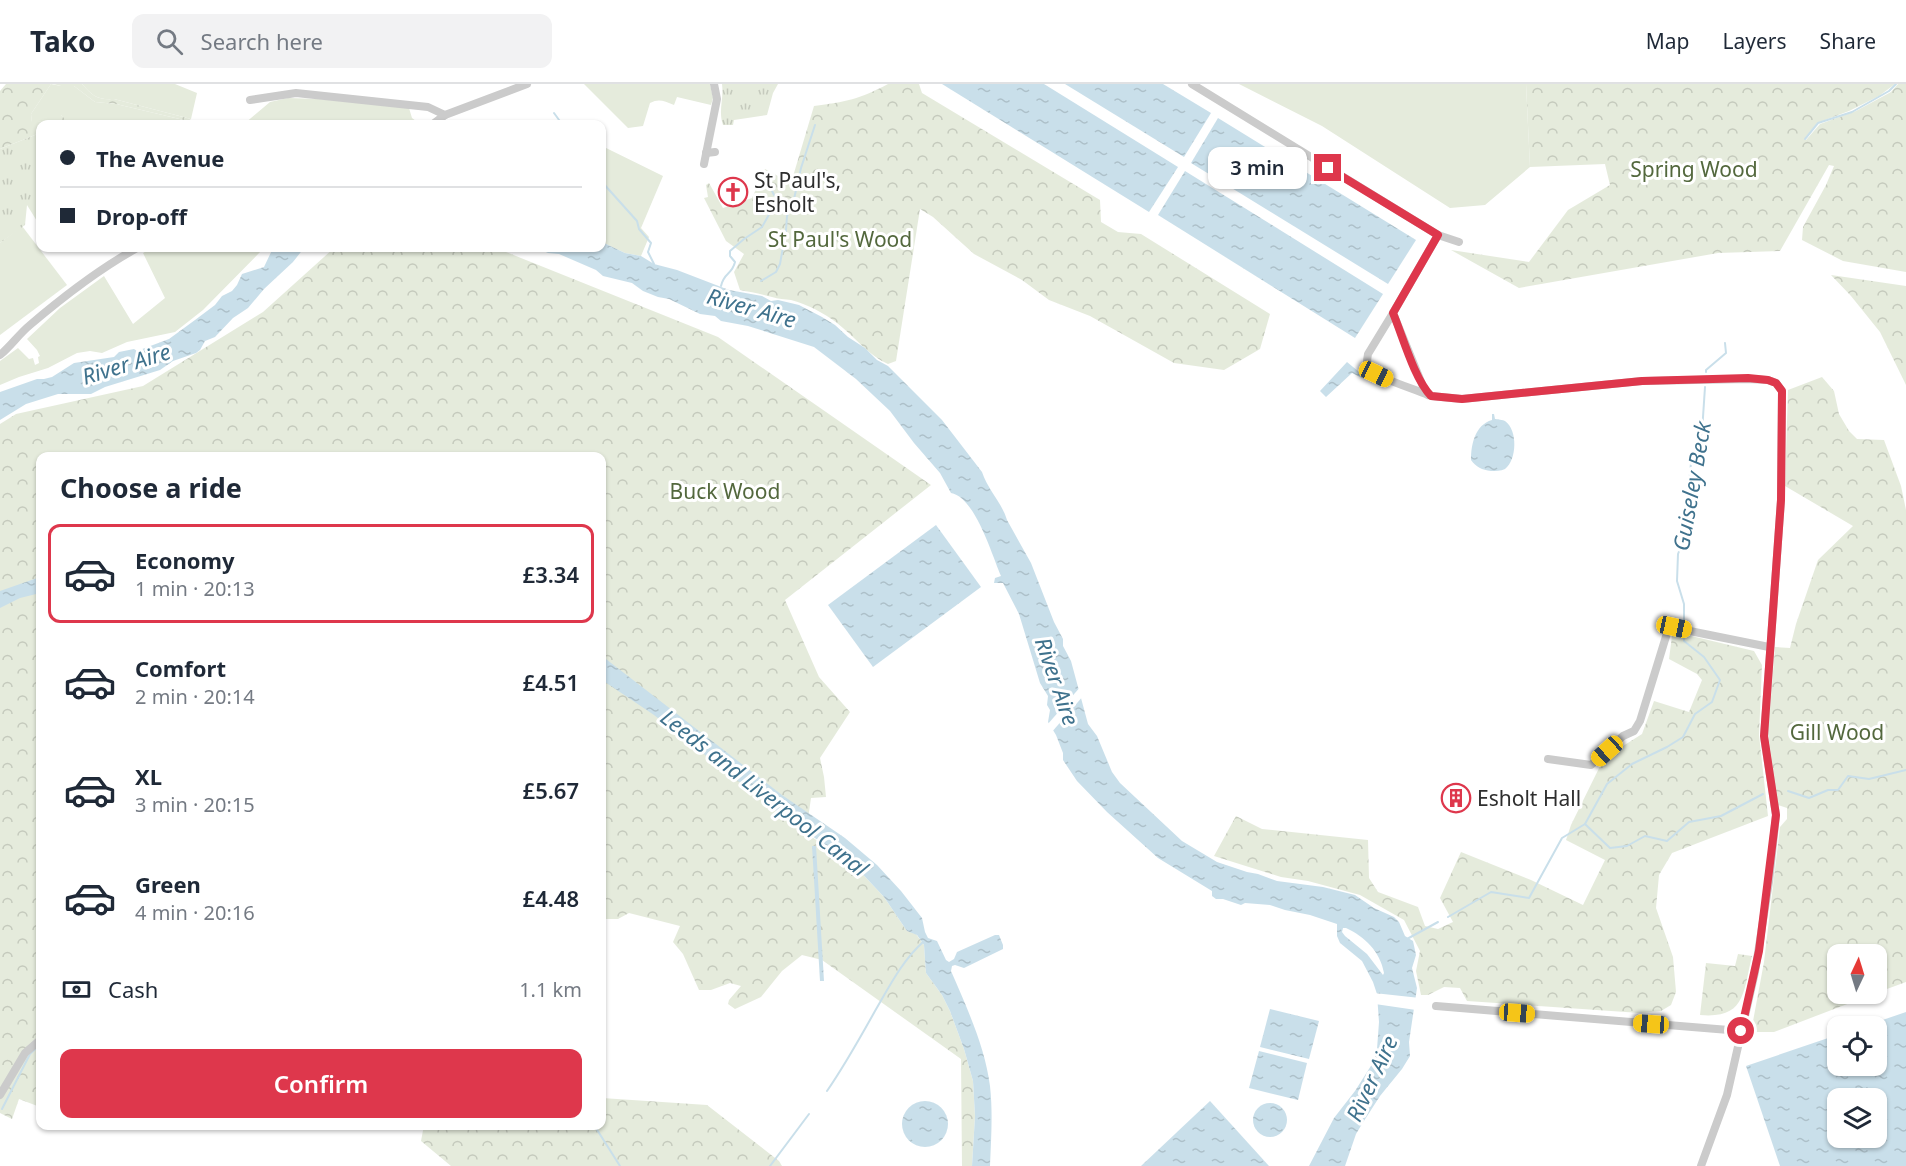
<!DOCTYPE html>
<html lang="en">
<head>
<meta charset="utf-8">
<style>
	:root { --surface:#fff; --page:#f2f2f3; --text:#1f2937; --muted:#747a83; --line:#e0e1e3; --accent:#de374c }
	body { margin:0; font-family:"Noto Sans",sans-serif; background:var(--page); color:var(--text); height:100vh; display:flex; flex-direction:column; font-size:22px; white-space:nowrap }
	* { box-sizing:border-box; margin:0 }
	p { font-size:20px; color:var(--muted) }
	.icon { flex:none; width:33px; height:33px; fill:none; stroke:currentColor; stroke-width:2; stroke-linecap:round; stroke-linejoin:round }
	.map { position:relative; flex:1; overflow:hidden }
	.panel { position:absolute; left:36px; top:368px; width:570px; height:678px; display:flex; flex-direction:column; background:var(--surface); border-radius:12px; box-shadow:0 2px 4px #0004 }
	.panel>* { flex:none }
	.hud { position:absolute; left:36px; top:36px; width:570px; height:132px; border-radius:12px; box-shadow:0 2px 4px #0004; display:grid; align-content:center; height:132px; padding:0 24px; background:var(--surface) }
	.needle { width:39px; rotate:4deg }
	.controls { position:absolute; left:1827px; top:860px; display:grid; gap:12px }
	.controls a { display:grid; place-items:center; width:60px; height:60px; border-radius:12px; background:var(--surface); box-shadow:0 2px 4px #0004; font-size:30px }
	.end { position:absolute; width:27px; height:27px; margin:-14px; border:8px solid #de374c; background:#fff; box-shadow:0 0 0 3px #fff }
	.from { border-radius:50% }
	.bubble { position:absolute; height:42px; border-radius:12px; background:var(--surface); box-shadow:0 2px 4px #0004; font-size:20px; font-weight:600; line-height:42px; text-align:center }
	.car { position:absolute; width:18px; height:36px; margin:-18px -9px; border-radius:8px; box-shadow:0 0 4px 2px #0007; background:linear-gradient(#f5c518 24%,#345 0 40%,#f5c518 0 76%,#345 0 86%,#f5c518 0) }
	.hud b { display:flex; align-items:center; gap:21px; height:57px; font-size:22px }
	.hud b+b { border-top:2px solid var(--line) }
	.hud i { width:15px; height:15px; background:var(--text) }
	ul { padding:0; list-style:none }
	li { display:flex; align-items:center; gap:18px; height:99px; margin:0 12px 9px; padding:0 12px; border:3px solid transparent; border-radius:12px }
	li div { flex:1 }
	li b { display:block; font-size:22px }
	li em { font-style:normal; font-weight:600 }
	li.current { border-color:var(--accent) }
	li>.icon { width:54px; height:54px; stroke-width:1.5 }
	h2 { padding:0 24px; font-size:27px; line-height:72px }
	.pay { display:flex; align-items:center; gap:15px; height:66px; padding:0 24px; font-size:22px }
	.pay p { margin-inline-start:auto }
	.button { display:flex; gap:12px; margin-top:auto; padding:12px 24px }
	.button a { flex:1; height:69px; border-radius:12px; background:var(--accent); color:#fff; font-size:24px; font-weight:600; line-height:69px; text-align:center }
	header { display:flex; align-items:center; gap:36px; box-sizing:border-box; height:84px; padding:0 30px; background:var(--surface); border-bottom:2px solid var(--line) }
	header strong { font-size:28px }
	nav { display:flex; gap:33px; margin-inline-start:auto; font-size:21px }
	.search { width:420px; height:54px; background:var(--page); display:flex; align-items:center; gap:15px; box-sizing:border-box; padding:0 21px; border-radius:12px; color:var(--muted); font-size:22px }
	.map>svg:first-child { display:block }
	.green { fill:#e5ebdc }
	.forest { fill:url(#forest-crowns) }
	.park { fill:url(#park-tufts) }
	.water { fill:url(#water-ripples); fill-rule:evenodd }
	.pier { fill:#fff }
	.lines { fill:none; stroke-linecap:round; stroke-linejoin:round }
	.stream { stroke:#c9dfea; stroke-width:2 }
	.minor { stroke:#cbcbcb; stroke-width:8 }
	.route { stroke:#de374c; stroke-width:8 }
	.labels { text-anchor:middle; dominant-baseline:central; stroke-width:6; stroke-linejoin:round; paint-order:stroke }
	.park-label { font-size:21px; fill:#53683d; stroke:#fff }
	.poi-label { font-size:21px; fill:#2e2e2e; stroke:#fff; text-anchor:start }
	.water-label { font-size:22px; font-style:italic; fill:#3f728d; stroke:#fff }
</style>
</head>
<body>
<header>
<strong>Tako</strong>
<div class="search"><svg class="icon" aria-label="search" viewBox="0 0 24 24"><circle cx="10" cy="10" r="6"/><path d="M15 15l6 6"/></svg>Search here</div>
<nav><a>Map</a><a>Layers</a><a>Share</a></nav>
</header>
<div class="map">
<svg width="1906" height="1082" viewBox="0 0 1906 1082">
	<defs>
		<pattern id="forest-crowns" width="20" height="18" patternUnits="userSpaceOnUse" patternTransform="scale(1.5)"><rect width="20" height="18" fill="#e5ebdc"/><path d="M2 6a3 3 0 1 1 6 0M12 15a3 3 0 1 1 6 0" fill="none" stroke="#c5cabd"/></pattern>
		<pattern id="park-tufts" width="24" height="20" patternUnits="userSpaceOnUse" patternTransform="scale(1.5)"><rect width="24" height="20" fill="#e5ebdc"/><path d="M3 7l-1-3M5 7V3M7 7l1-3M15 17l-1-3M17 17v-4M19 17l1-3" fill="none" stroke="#c5cabd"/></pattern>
		<pattern id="water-ripples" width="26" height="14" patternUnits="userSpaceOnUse" patternTransform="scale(1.5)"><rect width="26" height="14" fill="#c9dfea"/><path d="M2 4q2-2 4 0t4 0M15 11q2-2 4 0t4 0" fill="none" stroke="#adc0c9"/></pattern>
	</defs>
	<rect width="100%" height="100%" fill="#fff"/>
	<g class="green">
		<path d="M51,0L61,2H74L95,18L116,20L188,37L187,40H85L65,36L61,31L43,37L32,39L31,30Z"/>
		<path d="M82,0H175L197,9L191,35L114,15C97,16 93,12 82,0Z"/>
		<path d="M584,0H710L713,14L711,21L677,13L674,21C664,17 659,14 650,19L643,42L628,44Z"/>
		<path d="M1239,0H1526L1530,83L1485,121L1450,124L1322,42Z"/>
		<path d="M288,14L319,15L409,24L412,34L420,40H244L270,18Z"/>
		<path d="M602,62L663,92L641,144L649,153L641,172L625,169L602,158Z"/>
		<path d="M22,142L67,201L0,251V159Z"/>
		<path d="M152,164H264L203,226L175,248L127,258L102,269L90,267L77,269L48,284L19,293L0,301V277L18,264L29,275L33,274L35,281L39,279L38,273L40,272L37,266L27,255L60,224L104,192L133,240L165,214L143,169Z"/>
	</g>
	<g class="forest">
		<path d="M6,0H51L31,30L32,38L43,37L55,29L61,31L66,36L84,40H40V49L0,65V7Z"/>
		<path d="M53,0H82C93,12 97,16 114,15L191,35L188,37L116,20L95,18L74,2H61Z"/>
		<path d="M888,0H919L922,9L1100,116L1101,138L1118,148L1141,150L1270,230L1260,265L1224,286L1174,279L1090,232L1049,216L1022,196L974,170L933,133L920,125L896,277L888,280C869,272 854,252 837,239C824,229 807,220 791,216C785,215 778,215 772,213C761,210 751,208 740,206L734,188L744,170L726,157L704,114L708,113L706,101L709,99L723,124L752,114L765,85L791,99L814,22C845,18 860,15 888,0Z"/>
		<path d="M1526,0H1895L1879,12L1849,27L1817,39L1804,55L1806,56L1820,40L1856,27L1891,8L1898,0H1906V188L1843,177L1802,156L1803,143L1826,101L1834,82L1829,81L1780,167L1718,169L1519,204L1451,166L1529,178L1568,126L1610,101L1605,80L1530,83Z"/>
		<path d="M334,164H487L506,168L718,253L931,401L785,516L819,593L850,628L820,674L824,693L826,713L811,714L806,749L855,782L884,813L907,847L916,850L924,861L926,889L942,911L950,927L964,965L973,997L975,1032L972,1082H962L961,975L822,876L802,871L782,887L761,913L735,925L728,920L729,916L741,902L730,899L711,906H699L683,870L673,858L680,842L629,829L618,835H602V372H40V1023L19,1015L12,1035L0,1029V340L16,330L143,302L263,228Z"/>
		<path d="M1831,191L1906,202V301L1880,248L1851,212Z"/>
		<path d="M1822,293L1834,307L1839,330L1849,347L1857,355L1884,356L1901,402L1906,426V898L1876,909V870H1838V909H1876L1774,948H1751L1764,878L1780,743L1787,735V724L1778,721L1768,650L1775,563L1790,564L1796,540L1818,476L1853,442L1785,402L1788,306Z"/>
		<path d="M1679,549L1754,567L1762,581L1759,651L1768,732L1672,769L1659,791L1656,824L1673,873L1676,908L1671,921L1661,927L1640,929L1467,917L1460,904L1444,903L1428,911H1421L1416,887L1420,867L1404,836L1360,811L1308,797L1281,793L1214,772L1236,732L1262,745L1368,756L1369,794L1378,808L1418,823L1425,842L1438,845L1453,838L1440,814L1461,768L1531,796L1583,821L1605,776L1566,756L1571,741L1604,674L1642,650L1654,617L1689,628L1702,596L1697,590L1669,575L1672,552Z"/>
		<path d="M1738,870L1752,872C1743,908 1746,935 1700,931L1706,879L1735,882Z"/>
		<path d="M602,1014L707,1021L779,1077L782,1082H451L421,1057L424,1041H602Z"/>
	</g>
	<g class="park">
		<path d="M722,0H778L773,9L767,31L734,36L733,41H723C718,26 724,16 722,0Z"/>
		<path d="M40,49V142L27,121L25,141L0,159V65Z"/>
	</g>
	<g class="water">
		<path d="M942,0H1044L1178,83L1149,128Z"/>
		<path d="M1065,0H1163L1211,29L1184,73Z"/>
		<path d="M1218,34L1416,156L1388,200L1191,79Z"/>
		<path d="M1185,87L1383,210L1355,254L1158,131Z"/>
		<path d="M602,158L625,169L641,172L654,180L677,186L729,206L762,212L771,217L778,216L799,221L822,233L835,241L848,253L865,264L877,276L888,282L942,336L982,388C988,406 1002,419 1007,436L1031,479L1054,538L1063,555V562L1071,577L1088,640L1097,652L1112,688L1120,699L1182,757L1217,778L1247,788L1258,790L1277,797L1323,803L1355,811L1374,824L1394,833L1399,838L1405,852L1413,857L1416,871L1412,884L1417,904L1409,958L1410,972L1402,985L1380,1012L1362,1040L1356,1050L1345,1082H1309L1334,1034L1355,1007L1374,977L1377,965L1379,938L1377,910L1373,898L1362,877L1340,859L1337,852V840L1310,831L1285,826L1270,821L1245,819L1241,821L1223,815H1216L1212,812V807L1158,774L1107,728L1077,697L1063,676V669L1056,651L1048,638L1050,626L1047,621L1048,612L1040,599L1019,530L1003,499H994L995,494L1001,492C992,471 975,413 951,409L940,389L914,359L890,327L856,295L814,263L748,242L721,237L715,232L700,230L669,215L658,213L643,207L632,199L603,192L596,186L559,170L548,169L537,164H602ZM1343,844H1346C1365,853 1380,867 1384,889L1383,891L1367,870L1345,852L1342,848Z"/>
		<path d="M273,164H304L293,178L264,205L248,224L233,234L215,253L205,257L200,266L196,269L173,277L160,286L105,303L91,310H58L26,320L0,336V308L37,295H44L52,293L74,279L114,273L119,268L134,265L137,267L169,255L195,236L215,221L222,212L232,207L237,201L242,190L264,183Z"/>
		<path d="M1347,278L1364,292L1362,294L1352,289L1326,313L1320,307Z"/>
		<path d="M1492,330H1494L1495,335C1496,335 1504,336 1505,337C1518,346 1517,376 1505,385C1501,387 1495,387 1491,387C1482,386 1476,383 1471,376C1471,360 1475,341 1492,336Z"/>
		<path d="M936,441L981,503L873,583L828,521Z"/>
		<path d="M40,493V509L20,514L0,524V507Z"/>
		<path d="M602,572L782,711L845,754L877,781L901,807L922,834L925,848L928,854L937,857L946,876L949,878L954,875L957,868L995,851H999L1003,861V865L964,884L955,881L952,882L951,887C967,924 985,963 990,1002C993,1029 991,1056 990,1082H972L975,1032L973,997L964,965L950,927L942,911L926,889L924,861L917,851L907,847L884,813L855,782L779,729L654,631L602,596Z"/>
		<path d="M812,762H816L824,897H820Z"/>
		<path d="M1270,925L1319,937L1309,975L1260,963Z"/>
		<path d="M1906,928V1082H1780L1746,982L1837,951L1838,981H1876V942H1865ZM1838,1014H1876V1053H1838Z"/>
		<path d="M1259,967L1307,979L1298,1016L1249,1004Z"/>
		<circle cx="925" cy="1040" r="23"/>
		<path d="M1210,1017L1269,1082H1141Z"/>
		<circle cx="1270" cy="1036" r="17"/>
	</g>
	<g class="pier">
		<path d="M1082,601L1084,611L1051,649L1047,641Z"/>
		<path d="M1374,909L1420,914L1416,926L1375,920Z"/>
	</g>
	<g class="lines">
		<g class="stream">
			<path d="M554,29L562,40"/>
			<path d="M1805,55L1818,39L1852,28L1889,7L1896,0"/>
			<path d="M602,98L637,137L639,145L651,159L648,168L654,180"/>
			<path d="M761,197L776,188L780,180L786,146L787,132L794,115L801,84L815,41"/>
			<path d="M721,202C724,188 732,191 735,178L730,172V167L744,155L762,143L771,127L772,119L779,112L774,111L764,90"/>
			<path d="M1706,288V286L1726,269L1725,259"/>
			<path d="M1684,536V520L1677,497L1678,470L1688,444V410L1691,379L1702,348L1705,303"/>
			<path d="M1788,707L1809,714L1828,706H1838L1848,692L1869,695L1906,686"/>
			<path d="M1585,740L1610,764L1627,762L1645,752L1667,757L1689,738L1721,732L1763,710"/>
			<path d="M1448,833L1491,808L1529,814L1562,754L1585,740L1607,700L1632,680L1667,663L1683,653L1695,630L1712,618L1720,596L1704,573L1684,557V550"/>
			<path d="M1407,855L1438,838"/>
			<path d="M827,1007C845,981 860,954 875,927C889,903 902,877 923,858"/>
			<path d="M2,1025L30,970L35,965"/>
			<path d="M594,1041L620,1082"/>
			<path d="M770,1082L809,1030"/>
		</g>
		<g class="minor">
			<path d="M1192,0L1438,151L1459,158"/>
			<path d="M250,16L296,9L428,23L445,31"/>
			<path d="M433,40L445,31L527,0"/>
			<path d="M706,69L715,68"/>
			<path d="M704,80L717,15L714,0"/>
			<path d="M1438,151L1393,229L1424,305L1431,312L1462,315L1642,297L1748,295L1768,296L1776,299L1782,307L1781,416L1764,653L1776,731L1769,798L1755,888L1727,1011L1701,1082"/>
			<path d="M1393,229L1368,270C1367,276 1366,280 1369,284C1376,294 1415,305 1428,311"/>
			<path d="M0,271C11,262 19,250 30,241C64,212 99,185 137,164"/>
			<path d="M1548,675L1591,681L1623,652L1634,647L1640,637L1668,546L1670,543L1769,563"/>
			<path d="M1436,922L1741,947"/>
			<path d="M0,1011L25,969L40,956"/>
		</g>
	</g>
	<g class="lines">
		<path class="route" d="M1328,84L1438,151L1393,229C1403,253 1414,294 1431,312L1462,315L1642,297L1748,294L1768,296L1776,299L1782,307L1781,416L1764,652L1776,731L1759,867L1741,947"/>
	</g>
	<defs>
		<g id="church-ring" transform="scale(1.5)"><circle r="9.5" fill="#fff" stroke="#de374c" stroke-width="1.5"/><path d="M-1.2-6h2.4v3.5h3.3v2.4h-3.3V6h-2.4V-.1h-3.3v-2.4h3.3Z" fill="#de374c"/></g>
		<g id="building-ring" transform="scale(1.5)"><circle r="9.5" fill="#fff" stroke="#de374c" stroke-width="1.5"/><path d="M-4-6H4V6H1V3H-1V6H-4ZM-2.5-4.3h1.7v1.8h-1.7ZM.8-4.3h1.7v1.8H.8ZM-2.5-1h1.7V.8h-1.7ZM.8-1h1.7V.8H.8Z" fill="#de374c"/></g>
	</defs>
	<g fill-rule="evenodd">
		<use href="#church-ring" x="733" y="108"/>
		<use href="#building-ring" x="1456" y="714"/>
	</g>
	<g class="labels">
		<g class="park-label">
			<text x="1694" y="85">Spring Wood</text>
			<text x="840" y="155">St Paul's Wood</text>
			<text x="725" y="407">Buck Wood</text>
			<text x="1837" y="648">Gill Wood</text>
		</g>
		<g class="poi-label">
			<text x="754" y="96">St Paul's,<tspan x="754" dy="24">Esholt</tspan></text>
			<text x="1477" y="714">Esholt Hall</text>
		</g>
		<g class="water-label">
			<text transform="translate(752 223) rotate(16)">River Aire</text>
			<text transform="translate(126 279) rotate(-17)">River Aire</text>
			<text transform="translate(1691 402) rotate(-80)">Guiseley Beck</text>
			<text transform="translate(1058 597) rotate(71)">River Aire</text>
			<text transform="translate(765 708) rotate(38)">Leeds and Liverpool Canal</text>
			<text transform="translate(1371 994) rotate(-65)">River Aire</text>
		</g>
	</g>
</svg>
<div class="controls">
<a><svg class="needle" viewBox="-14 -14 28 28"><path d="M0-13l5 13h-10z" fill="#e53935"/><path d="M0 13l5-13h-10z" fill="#747a83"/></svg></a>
<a><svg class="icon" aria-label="locate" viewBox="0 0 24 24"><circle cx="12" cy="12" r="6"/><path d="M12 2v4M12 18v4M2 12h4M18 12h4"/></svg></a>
<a><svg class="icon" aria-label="layers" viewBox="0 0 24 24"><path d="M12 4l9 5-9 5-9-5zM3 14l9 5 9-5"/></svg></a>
</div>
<i class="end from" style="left:1741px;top:947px"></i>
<i class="end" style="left:1328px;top:84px"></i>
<div class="bubble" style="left:1208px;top:63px;width:99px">3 min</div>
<i class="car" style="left:1376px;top:290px;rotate:115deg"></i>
<i class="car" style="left:1674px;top:543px;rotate:102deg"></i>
<i class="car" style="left:1607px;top:667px;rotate:228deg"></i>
<i class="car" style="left:1517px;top:929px;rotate:94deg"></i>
<i class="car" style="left:1651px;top:940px;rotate:274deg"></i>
<div class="hud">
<b><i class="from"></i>The Avenue</b>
<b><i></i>Drop-off</b>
</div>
<section class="panel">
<h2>Choose a ride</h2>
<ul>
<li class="current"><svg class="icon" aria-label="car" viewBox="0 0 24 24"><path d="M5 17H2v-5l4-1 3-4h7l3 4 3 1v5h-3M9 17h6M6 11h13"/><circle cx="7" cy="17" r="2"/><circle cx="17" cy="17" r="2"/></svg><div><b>Economy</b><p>1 min · 20:13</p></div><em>£3.34</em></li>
<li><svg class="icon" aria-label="car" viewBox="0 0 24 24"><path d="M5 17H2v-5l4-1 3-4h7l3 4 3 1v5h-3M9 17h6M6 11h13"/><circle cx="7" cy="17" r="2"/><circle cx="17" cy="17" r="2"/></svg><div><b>Comfort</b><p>2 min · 20:14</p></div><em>£4.51</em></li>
<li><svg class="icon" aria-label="car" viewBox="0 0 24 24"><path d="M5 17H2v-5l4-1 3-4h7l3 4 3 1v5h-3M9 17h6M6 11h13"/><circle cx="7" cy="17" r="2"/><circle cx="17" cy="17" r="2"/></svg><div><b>XL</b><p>3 min · 20:15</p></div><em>£5.67</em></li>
<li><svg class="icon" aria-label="car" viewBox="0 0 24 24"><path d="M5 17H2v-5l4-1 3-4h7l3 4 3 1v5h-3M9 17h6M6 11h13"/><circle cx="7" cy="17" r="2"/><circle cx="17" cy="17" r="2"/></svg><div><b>Green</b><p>4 min · 20:16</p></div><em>£4.48</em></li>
</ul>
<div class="pay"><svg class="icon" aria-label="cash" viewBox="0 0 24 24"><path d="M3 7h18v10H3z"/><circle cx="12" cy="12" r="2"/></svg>Cash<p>1.1 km</p></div>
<div class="button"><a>Confirm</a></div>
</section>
</div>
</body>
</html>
